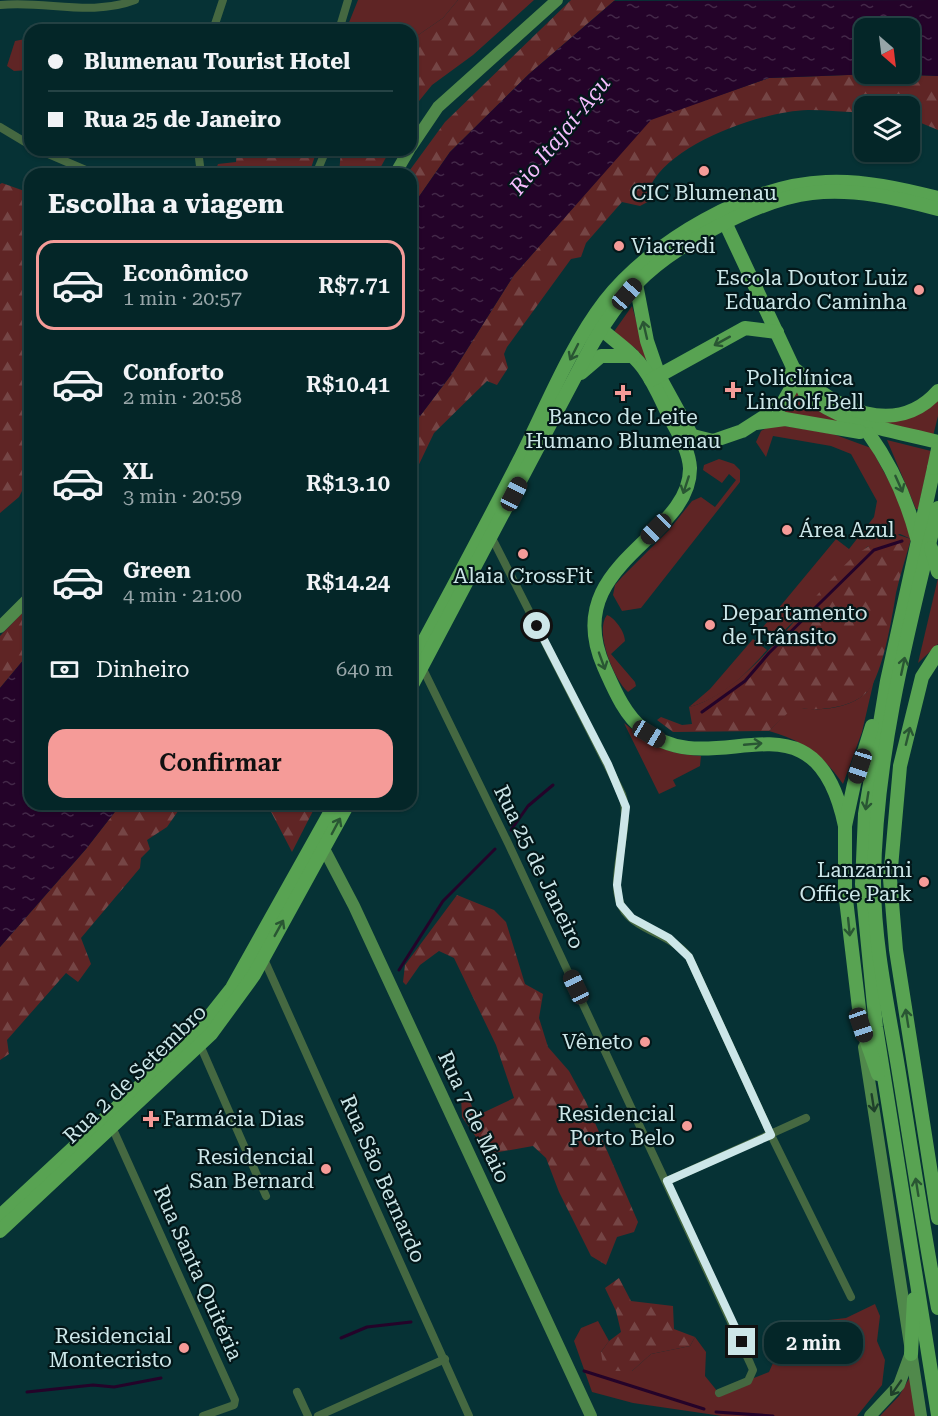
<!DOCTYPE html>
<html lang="pt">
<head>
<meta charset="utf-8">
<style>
	:root { --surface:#042628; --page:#123234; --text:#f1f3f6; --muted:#97a5a8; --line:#254345; --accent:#f59b98 }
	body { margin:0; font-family:"Roboto Serif",serif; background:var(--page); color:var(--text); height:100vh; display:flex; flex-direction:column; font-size:22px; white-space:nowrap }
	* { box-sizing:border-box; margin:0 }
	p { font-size:20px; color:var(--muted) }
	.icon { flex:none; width:33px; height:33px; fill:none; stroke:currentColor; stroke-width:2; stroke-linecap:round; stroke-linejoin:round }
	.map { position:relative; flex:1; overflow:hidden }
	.panel { position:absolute; left:24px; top:168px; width:393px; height:642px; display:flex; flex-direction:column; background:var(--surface); border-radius:18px; box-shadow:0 2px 4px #0004,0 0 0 2px var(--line) }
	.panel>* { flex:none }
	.banner { position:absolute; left:24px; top:24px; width:393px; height:132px; border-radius:18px; box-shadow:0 2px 4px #0004,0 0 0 2px var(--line); display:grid; align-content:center; height:132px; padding:0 24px; background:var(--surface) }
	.needle { width:39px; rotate:152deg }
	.fabs { position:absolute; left:854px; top:18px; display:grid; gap:12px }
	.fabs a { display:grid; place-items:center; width:66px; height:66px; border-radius:12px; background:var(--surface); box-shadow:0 2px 4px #0004,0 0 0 2px var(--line); font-size:30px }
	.end { position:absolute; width:27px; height:27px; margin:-14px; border:8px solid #cce6e8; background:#111; box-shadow:0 0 0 3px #111 }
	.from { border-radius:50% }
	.bubble { position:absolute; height:42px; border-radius:18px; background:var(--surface); box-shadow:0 2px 4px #0004,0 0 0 2px var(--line); font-size:20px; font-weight:600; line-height:42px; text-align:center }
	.car { position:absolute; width:18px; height:36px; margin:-18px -9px; border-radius:8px; box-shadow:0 0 4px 2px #0007; background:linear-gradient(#222 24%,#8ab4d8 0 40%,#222 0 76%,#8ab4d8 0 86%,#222 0) }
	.banner b { display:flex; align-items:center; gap:21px; height:57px; font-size:22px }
	.banner b+b { border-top:2px solid var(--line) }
	.banner i { width:15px; height:15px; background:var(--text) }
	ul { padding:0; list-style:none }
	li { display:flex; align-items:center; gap:18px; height:90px; margin:0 12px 9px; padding:0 12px; border:3px solid transparent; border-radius:18px }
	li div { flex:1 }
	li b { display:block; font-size:22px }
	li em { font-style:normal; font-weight:600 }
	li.selected { border-color:var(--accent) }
	li>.icon { width:54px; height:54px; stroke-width:1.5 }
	h2 { padding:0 24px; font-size:27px; line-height:72px }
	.pay { display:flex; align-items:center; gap:15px; height:66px; padding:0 24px; font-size:22px }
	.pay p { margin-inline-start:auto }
	.primary-button { display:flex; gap:12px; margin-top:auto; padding:12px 24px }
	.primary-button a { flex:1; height:69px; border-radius:18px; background:var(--accent); color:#111; font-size:24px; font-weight:600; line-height:69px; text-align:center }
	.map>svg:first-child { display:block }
	.grass { fill:#5f2525 }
	.forest { fill:url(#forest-firs) }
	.water { fill:url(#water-ripples) }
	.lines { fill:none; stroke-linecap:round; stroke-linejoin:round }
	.stream { stroke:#240329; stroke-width:3 }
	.street { stroke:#456841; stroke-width:8 }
	.secondary { stroke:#50894b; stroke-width:12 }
	.primary { stroke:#58a352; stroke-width:14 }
	.primary-bridge { stroke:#58a352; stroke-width:14 }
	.oneway { stroke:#295633 }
	.oneway2 { stroke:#1e3f2a }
	.route { stroke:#cce6e8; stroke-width:8 }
	.poi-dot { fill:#f59b98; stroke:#031719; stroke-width:2 }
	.labels { text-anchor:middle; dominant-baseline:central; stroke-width:4.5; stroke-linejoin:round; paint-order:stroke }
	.poi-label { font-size:21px; fill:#cce6e8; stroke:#031719; text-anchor:end }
	.street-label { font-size:21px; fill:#cce6e8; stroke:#031719 }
	.water-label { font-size:22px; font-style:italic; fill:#f5bdfd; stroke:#031719 }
</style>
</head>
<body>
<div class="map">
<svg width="938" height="1416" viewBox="0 0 938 1416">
	<defs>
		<pattern id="forest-firs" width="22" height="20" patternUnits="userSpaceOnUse" patternTransform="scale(1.5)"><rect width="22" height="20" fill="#5f2525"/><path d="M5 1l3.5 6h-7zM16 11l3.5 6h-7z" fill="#754545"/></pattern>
		<pattern id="water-ripples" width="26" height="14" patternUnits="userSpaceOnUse" patternTransform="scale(1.5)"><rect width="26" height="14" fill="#240329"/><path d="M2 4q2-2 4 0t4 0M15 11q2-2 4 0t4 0" fill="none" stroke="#432848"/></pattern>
	</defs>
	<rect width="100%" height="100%" fill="#063235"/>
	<g class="grass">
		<path d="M358,0H458L443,18L411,40V30H346Z"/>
		<path d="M30,38V70L14,71L7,66L15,41Z"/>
		<path d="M632,306L648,362L635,348L613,333Z"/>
		<path d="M796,384L850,425L781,413Z"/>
		<path d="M938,399V416L933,436L863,422Z"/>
		<path d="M773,424L833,434L871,448L904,509L911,539L900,534L867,547L778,637L763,627L836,539L849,549L874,517L877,501L851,454L831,446L773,436L766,457L756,442L761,431Z"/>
		<path d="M887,440L931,451L918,509H916Z"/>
		<path d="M719,459L734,464L740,470V482L641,608L622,611L613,595L615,585L622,577L669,530L692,501L701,497L715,507L736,480L729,474L722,483L703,470L704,465Z"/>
		<path d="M938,578V644L918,663Z"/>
		<path d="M607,615C615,618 625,632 625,641L611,654L635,682L636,686L628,692C614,680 594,631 607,615Z"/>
		<path d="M753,639L767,650C745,675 721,699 689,707L710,689Z"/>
		<path d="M875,676L862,732L843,784C824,756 802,740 769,731L794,706C815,713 849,709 866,693C870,689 873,681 875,676Z"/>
		<path d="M624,723C650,744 665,754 701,756L700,766L673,780L676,786L659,794Z"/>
		<path d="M875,1304L880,1316L877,1341L885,1360L882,1385L857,1416H722L633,1403L592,1392L574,1341L581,1328L598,1321L609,1341L601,1352L632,1371L651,1354L690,1346L695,1337L706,1352L705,1376L718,1392L769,1372L773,1363L765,1339L775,1326L846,1318Z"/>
		<path d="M911,1375L916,1416H880L899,1396Z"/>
	</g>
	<g class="forest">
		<path d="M458,0H534L473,55L432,85L411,111V40L443,18Z"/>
		<path d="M571,0H615L529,74L450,152L411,208V174H407L445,122Z"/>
		<path d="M874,74L938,76V130L909,118V106H864V113C846,112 827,110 808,110C763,111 672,143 651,185L659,196L640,206L622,202L586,243L581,257L571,259L507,347L504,354L508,368L497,385L487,381L434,433L411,481V428L451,375L514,275L651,119L769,78Z"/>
		<path d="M237,150H317L309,174H214L218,164L236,162Z"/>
		<path d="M341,150H390L377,174H339Z"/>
		<path d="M2,183L30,193V475L19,497L0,513V184Z"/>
		<path d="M889,532L911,539C906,557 900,575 896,593C892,618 883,673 868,691C852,709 814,712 794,707L769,731L673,732L657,720L661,717L682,725L692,724L689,707C750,691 805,601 852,558C864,548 878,542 889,532Z"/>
		<path d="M30,605V652L0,688V636Z"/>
		<path d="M121,804H183L167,827L147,840L150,849L141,858L140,868L81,938L91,964L78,982L66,973L7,1040L9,1054L0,1060V947L86,849Z"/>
		<path d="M267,804H309L315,807L292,852Z"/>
		<path d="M457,895L494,910L506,922L525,984L543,994L539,1018L548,1047L569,1071L586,1102L638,1222L634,1232L617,1237L606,1265L591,1256L559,1192L546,1158L533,1146L488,1154L462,1117L461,1097L469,1099L476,1116L514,1098L496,1045L454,958L439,951L420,965L406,985L403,982L405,965Z"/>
		<path d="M619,1278L631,1301L673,1306L674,1329L695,1337L690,1346L651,1354L632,1371H604L601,1352L609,1341L621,1332L616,1311L605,1288Z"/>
	</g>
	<g class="water">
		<path d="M938,0V76L893,74H909V28H864V74H874L769,78L651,120L514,275L451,375L411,428V208L450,152L529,74L614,1Z"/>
		<path d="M30,652V804H121L86,849L0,947V688Z"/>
	</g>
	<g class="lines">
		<g class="stream">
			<path d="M702,712L745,681L769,653L874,550L902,541"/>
			<path d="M511,830L528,806L553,785"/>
			<path d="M399,970L443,901L495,849"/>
			<path d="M341,1338L367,1327L411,1322"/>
			<path d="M584,1371L704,1409"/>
			<path d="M27,1392L93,1385L114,1387L161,1378"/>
			<path d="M716,1412L773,1416"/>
		</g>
		<g class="street">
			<path d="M0,5C45,0 91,17 135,0"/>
			<path d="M213,30L223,0"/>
			<path d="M339,30L348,0"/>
			<path d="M0,127L30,145"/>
			<path d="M39,150L95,174"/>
			<path d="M198,150L201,174"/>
			<path d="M316,174L326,150"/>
			<path d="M492,538L622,794C634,830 603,883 625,912C641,932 671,934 689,957L771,1135L851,1297"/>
			<path d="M422,667L509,845L750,1363L753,1370L748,1381L719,1393"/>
			<path d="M263,957L469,1416"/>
			<path d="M200,1045L266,1196"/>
			<path d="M112,1127L235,1400L234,1405L203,1416"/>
			<path d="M667,1181L806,1118"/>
			<path d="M297,1392L308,1416"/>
			<path d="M318,1416L445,1359"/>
		</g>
		<g class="secondary">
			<path d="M411,147L438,107L557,0"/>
			<path d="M395,174L409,150"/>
			<path d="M0,627L30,597"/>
			<path d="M321,843L354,906L591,1416"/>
			<path d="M864,1047L921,1416"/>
			<path d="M870,1416L899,1385L910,1355"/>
		</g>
		<g class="primary">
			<path d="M723,218L805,393C843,425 891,430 938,442"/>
			<path d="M636,284L647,341L659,376L692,436"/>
			<path d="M601,329C616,342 633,353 644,369C655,384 662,402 670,418C678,433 689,450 690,468C691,539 558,563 604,667C614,689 624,714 643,729C713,789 814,678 845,826"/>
			<path d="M797,371C833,410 897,438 938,391"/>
			<path d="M581,373L601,356H633"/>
			<path d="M651,380L745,328L777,332"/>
			<path d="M756,423L785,419L860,432"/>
			<path d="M685,434L713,441L742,431L781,406L792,387L791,373"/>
			<path d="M869,434C892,466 907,500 917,538"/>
			<path d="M934,468L887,681L865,814L862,884L876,1027L938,1415"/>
			<path d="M938,508C908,630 875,756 874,882C874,944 888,1007 898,1067C911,1147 923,1228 938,1308"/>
			<path d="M931,548L938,572"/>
			<path d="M938,652L922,677L900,766L890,879L896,950L938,1218"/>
			<path d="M411,665C448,597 484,529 519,461C546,408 569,348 605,301C652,241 749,185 826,182C863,180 902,189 938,198"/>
			<path d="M411,687L593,343C605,322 619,302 636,284C672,246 759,199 812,193C853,188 898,198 938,209"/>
			<path d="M872,726L854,784L845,826V891L861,1025L878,1074"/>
			<path d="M0,1216L194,1036L232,988L335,804"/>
			<path d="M0,1231L211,1034L254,975L348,804"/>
			<path d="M911,1354L914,1299"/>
		</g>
		<path class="primary-bridge" d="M934,468L938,449"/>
	</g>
	<defs><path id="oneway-shaft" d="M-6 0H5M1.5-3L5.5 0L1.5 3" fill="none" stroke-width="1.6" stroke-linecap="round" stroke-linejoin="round" transform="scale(1.5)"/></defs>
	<g class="oneway">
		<use href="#oneway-shaft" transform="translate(645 330) rotate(-103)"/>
		<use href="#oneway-shaft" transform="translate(722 341) rotate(151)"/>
		<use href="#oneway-shaft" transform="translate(574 352) rotate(117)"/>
		<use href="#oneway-shaft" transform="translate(899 484) rotate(66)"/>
		<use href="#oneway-shaft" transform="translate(686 485) rotate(108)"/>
		<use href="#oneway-shaft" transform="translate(602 661) rotate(70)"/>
		<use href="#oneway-shaft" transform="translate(903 666) rotate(-78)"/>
		<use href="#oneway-shaft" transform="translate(908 736) rotate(-76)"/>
		<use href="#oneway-shaft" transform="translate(753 744) rotate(-5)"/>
		<use href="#oneway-shaft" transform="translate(867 801) rotate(99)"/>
		<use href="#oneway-shaft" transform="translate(336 826) rotate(-62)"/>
		<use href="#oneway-shaft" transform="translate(849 927) rotate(84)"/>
		<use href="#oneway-shaft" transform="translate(279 928) rotate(-61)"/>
		<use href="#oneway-shaft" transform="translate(907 1018) rotate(-99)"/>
		<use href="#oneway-shaft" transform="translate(917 1187) rotate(-99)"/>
	</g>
	<g class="oneway2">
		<use href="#oneway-shaft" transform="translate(873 1103) rotate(81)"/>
		<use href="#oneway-shaft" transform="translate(896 1388) rotate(125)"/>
	</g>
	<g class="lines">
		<path class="route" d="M537,626L608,764L626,807L617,885L620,904L632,918L669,938L689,957L771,1135L667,1181L742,1342"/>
	</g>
	<g class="poi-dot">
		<circle cx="704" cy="171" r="6"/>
		<circle cx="619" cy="246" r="6"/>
		<circle cx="919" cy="290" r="6"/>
		<path d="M730 381h6v6h6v6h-6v6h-6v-6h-6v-6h6z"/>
		<path d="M620 384h6v6h6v6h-6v6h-6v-6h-6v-6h6z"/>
		<circle cx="787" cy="530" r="6"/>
		<circle cx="523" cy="554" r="6"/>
		<circle cx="710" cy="625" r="6"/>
		<circle cx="924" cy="882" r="6"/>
		<circle cx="645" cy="1042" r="6"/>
		<path d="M148 1110h6v6h6v6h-6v6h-6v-6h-6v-6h6z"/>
		<circle cx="687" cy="1126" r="6"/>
		<circle cx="326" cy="1169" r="6"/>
		<circle cx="184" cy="1348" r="6"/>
	</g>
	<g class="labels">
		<g class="poi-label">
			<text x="704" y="193" text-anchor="middle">CIC Blumenau</text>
			<text x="631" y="246" text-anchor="start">Viacredi</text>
			<text x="907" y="278">Escola Doutor Luiz<tspan x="907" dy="24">Eduardo Caminha</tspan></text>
			<text x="746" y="378" text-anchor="start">Policlínica<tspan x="746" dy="24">Lindolf Bell</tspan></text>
			<text x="623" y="417" text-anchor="middle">Banco de Leite<tspan x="623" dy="24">Humano Blumenau</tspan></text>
			<text x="799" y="530" text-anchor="start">Área Azul</text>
			<text x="523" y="576" text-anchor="middle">Alaia CrossFit</text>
			<text x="722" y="613" text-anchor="start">Departamento<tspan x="722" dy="24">de Trânsito</tspan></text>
			<text x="912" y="870">Lanzarini<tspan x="912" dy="24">Office Park</tspan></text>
			<text x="633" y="1042">Vêneto</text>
			<text x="675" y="1114">Residencial<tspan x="675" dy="24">Porto Belo</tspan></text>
			<text x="163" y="1119" text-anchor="start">Farmácia Dias</text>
			<text x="314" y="1157">Residencial<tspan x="314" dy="24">San Bernard</tspan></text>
			<text x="172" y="1336">Residencial<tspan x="172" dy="24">Montecristo</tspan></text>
		</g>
		<g class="street-label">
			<text transform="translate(539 867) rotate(64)">Rua 25 de Janeiro</text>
			<text transform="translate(135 1074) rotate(-44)">Rua 2 de Setembro</text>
			<text transform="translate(474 1117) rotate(65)">Rua 7 de Maio</text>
			<text transform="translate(383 1179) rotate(66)">Rua São Bernardo</text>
			<text transform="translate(198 1273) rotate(66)">Rua Santa Quitéria</text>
		</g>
		<g class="water-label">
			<text transform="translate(560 135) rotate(-51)">Rio Itajaí-Açu</text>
		</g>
	</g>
</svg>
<div class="fabs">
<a><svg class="needle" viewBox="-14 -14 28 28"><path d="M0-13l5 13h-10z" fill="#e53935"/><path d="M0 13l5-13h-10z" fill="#97a5a8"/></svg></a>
<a><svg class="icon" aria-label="layers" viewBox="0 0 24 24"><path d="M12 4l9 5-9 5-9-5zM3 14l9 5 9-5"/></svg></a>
</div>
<i class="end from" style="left:537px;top:626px"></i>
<i class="end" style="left:742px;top:1342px"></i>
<div class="bubble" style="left:764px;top:1322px;width:99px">2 min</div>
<i class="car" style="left:627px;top:294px;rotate:41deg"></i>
<i class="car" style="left:514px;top:494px;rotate:27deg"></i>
<i class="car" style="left:656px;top:529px;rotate:225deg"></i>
<i class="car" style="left:649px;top:734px;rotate:121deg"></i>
<i class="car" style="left:860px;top:766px;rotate:198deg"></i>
<i class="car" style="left:576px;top:987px;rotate:335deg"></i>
<i class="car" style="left:861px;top:1025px;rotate:161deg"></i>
<div class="banner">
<b><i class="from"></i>Blumenau Tourist Hotel</b>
<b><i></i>Rua 25 de Janeiro</b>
</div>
<section class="panel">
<h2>Escolha a viagem</h2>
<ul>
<li class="selected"><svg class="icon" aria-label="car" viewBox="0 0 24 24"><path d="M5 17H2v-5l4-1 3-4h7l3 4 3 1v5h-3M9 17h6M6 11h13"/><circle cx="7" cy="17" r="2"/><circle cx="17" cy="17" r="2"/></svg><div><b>Econômico</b><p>1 min · 20:57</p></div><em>R$7.71</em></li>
<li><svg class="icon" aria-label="car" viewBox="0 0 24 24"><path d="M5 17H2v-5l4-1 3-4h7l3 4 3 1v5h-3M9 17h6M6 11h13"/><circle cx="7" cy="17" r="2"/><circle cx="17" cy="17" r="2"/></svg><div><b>Conforto</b><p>2 min · 20:58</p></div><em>R$10.41</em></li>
<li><svg class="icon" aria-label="car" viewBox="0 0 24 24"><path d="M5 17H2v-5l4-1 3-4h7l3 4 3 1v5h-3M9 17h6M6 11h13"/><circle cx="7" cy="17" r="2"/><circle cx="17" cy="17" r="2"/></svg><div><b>XL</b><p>3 min · 20:59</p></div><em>R$13.10</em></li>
<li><svg class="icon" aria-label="car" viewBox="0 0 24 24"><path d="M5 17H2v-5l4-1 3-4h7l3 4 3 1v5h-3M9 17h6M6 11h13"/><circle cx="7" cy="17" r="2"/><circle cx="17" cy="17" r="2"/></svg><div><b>Green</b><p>4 min · 21:00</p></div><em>R$14.24</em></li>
</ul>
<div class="pay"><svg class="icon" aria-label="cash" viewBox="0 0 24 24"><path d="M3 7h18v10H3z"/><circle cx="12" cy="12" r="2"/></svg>Dinheiro<p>640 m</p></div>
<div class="primary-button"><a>Confirmar</a></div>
</section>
</div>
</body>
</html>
